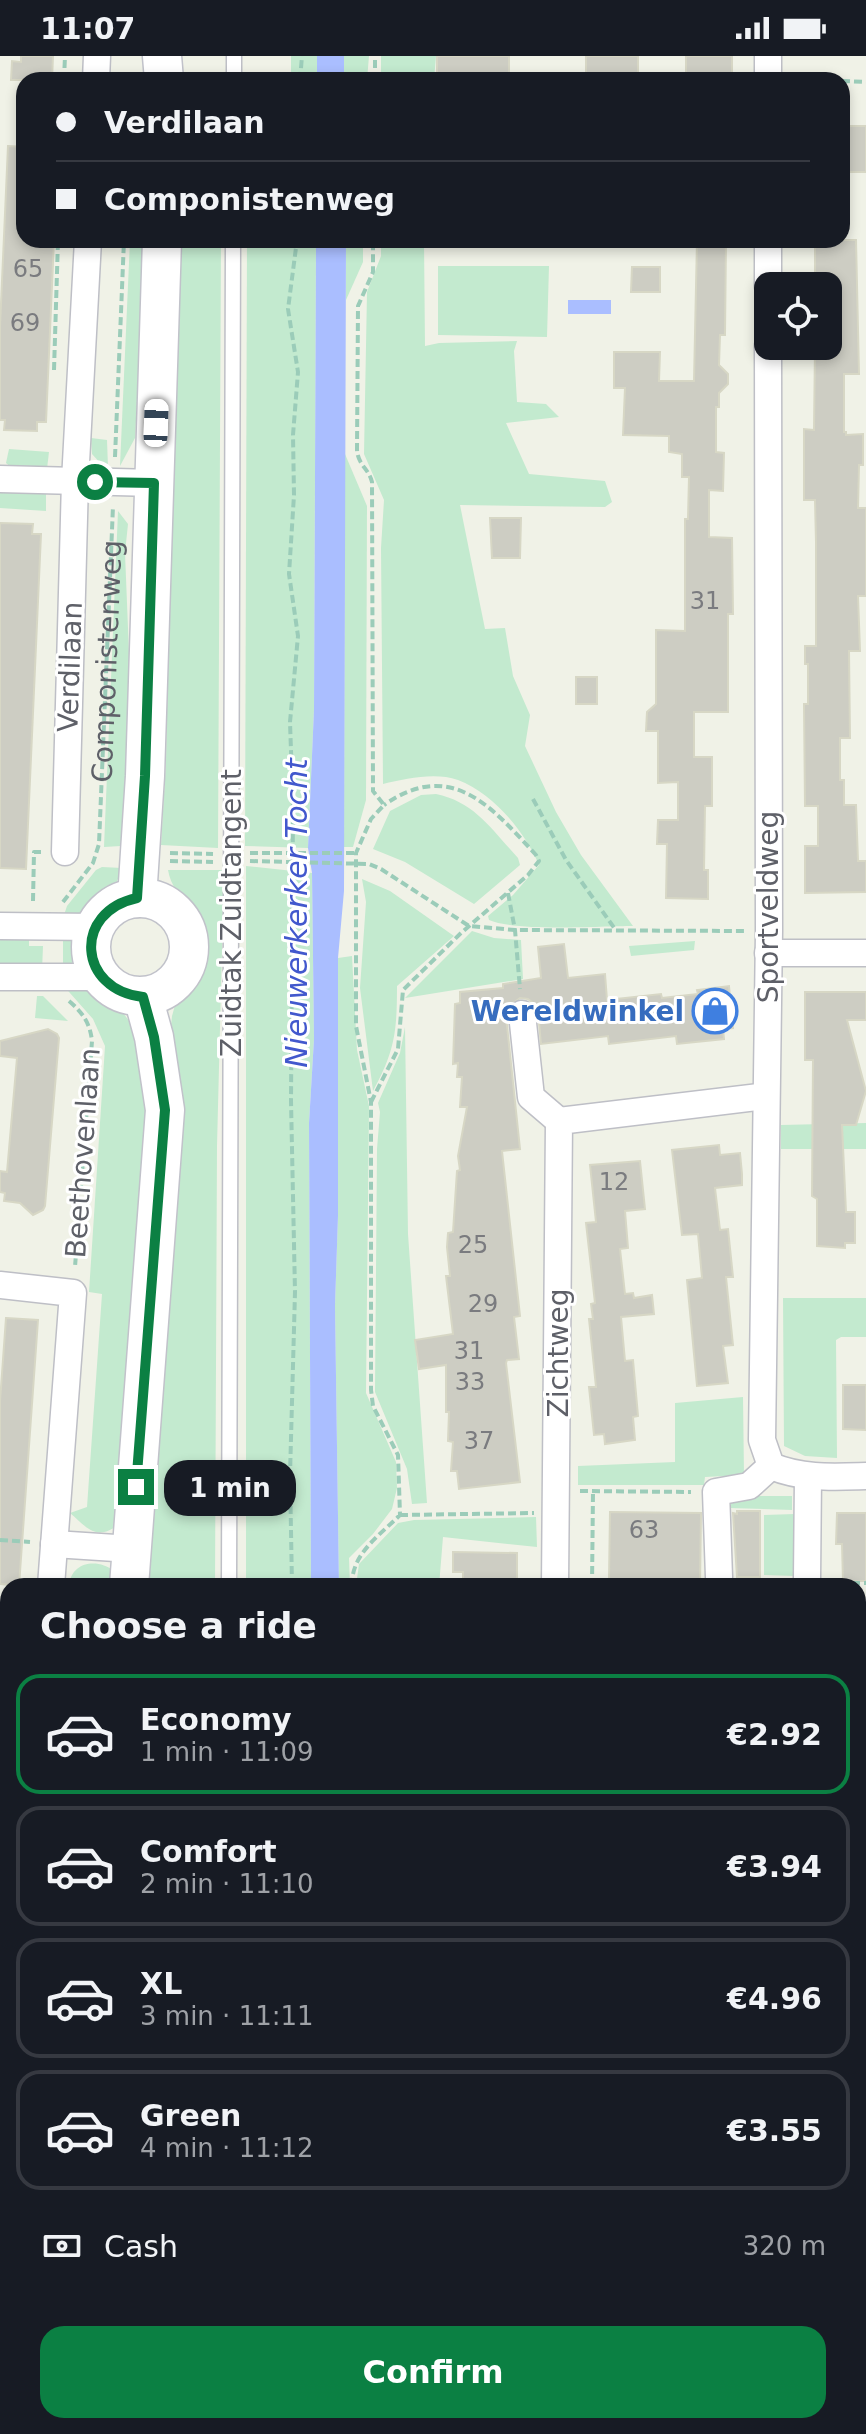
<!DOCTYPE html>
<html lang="en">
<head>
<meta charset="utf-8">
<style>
	:root { --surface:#171b24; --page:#20242c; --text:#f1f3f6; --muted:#9ea1a6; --line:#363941; --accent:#0b8043 }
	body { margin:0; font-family:"DejaVu Sans",sans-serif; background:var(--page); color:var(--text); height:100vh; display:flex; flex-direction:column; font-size:30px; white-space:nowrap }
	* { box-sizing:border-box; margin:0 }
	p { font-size:26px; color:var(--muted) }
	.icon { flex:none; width:44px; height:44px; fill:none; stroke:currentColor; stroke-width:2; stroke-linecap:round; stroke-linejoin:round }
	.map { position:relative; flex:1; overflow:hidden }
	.details { position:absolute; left:0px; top:1522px; width:866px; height:856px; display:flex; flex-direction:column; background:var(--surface); border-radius:24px 24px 0 0; box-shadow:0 4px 12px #0003 }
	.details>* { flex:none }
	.banner { position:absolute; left:16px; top:16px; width:834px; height:176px; border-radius:24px; box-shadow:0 4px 12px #0003; display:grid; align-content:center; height:176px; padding:0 40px; background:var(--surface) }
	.fabs { position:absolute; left:754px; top:216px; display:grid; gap:16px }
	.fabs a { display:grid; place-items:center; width:88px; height:88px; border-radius:16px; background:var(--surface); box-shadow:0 4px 12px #0003; font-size:40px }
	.end { position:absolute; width:36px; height:36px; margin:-18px; border:10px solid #0b8043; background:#fff; box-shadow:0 0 0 4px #fff }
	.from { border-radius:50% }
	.bubble { position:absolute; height:56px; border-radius:24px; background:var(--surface); box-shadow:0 4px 12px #0003; font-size:26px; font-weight:800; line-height:56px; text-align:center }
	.car { position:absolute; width:24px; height:48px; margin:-24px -12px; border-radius:10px; box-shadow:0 0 6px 2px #0007; background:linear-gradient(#fff 24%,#345 0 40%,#fff 0 76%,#345 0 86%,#fff 0) }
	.banner b { display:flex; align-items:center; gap:28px; height:76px; font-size:30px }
	.banner b+b { border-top:2px solid var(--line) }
	.banner i { width:20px; height:20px; background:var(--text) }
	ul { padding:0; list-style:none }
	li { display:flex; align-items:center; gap:24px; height:120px; margin:0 16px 12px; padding:0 24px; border:4px solid var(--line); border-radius:24px }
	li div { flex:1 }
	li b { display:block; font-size:30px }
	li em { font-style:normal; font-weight:800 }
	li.active { border-color:var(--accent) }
	li>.icon { width:72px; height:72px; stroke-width:1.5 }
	h2 { padding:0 40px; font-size:36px; line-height:96px }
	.pay { display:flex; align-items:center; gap:20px; height:88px; padding:0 40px; font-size:30px }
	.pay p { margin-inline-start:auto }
	.button { display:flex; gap:16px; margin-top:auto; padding:16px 40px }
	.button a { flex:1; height:92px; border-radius:24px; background:var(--accent); color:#fff; font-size:32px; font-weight:800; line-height:92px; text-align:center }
	.status { display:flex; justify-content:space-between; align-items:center; height:56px; padding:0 40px; background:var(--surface); direction:ltr }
	.status svg { height:22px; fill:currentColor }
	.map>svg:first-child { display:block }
	.green { fill:#c3eacf }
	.water { fill:#aabeff }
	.building { fill:#cdcdc3; stroke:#d7d7c5; stroke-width:2 }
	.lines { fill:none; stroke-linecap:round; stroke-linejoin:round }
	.service-casing { stroke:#bebfc6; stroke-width:17 }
	.minor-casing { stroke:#bebfc6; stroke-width:29 }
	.secondary-casing { stroke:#c1c2ca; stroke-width:41 }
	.path { stroke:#9bccb9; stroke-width:4; stroke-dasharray:8 4; stroke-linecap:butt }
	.service { stroke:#fff; stroke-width:14 }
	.minor { stroke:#fff; stroke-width:26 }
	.secondary { stroke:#fff; stroke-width:38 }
	.route { stroke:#0b8043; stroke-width:10 }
	.labels { text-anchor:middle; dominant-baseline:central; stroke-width:6; stroke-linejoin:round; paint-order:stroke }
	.number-label { font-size:24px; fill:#7a7b7f }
	.street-label { font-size:28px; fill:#5e6068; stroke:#fff }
	.shop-label { font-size:28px; font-weight:bold; fill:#366cbe; stroke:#fff; text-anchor:end }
	.water-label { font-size:30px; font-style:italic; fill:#4258cd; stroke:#fff }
</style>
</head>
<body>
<div class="status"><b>11:07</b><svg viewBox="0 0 49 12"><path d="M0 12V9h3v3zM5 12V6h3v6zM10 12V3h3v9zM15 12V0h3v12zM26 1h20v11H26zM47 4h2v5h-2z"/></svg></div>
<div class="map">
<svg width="866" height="2378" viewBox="0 0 866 2378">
	<rect width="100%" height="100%" fill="#f0f2e7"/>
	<g class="green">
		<rect x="291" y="0" width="26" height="24"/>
		<path d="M344,0H369L367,24H344Z"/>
		<path d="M381,0H436L434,24H381Z"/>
		<path d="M130,184H147L135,382L120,410Z"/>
		<path d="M176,184H221L218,792L161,789L166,706Z"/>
		<path d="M247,184H316L314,653L308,792L245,790Z"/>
		<path d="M346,184H363V206L346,244Z"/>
		<path d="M381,184H424L425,290L439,287L517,285L514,295L517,346L546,348L559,361L506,367L529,418L605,425L612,446L605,451L460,449L485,573L505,572L513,620L530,659L525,690L556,756L581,799L633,870C600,870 516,876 489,864L488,860L513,839L539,809C525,776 493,737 458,724C434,716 406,723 383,728L381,492L384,444L364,398L367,236L381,200Z"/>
		<path d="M519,184H641V191L519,190Z"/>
		<path d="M438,210H549L547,281L438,279Z"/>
		<path d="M91,382L107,384L108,411L101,408L92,398Z"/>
		<path d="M9,393L49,396L47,413H13L6,407Z"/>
		<path d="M345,398L367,450L366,744L353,791H344Z"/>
		<path d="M0,435L46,437V455L0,452Z"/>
		<path d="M118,455L128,468L125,497L133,697L121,790L104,791Z"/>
		<path d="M436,738C475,746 492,774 518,802L520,809L474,848L405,806L373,793L390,755L421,739Z"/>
		<path d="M246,810L312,817L314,983L309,1067L311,1530H246Z"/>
		<path d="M102,811L122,812C116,837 90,860 64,859L67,850L96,814Z"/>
		<path d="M168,814H224L217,1090L215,1530H69C71,1505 98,1502 114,1515L172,960C174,954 175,946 179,942C189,929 200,922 204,905C215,855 174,850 168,814Z"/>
		<path d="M362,823L390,835L454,880L397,930C397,975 395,995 373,1035L360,932L366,846Z"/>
		<path d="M0,875L29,876V890H43L42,915L0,913Z"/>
		<path d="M472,875L494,882L521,884L523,923L405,942Z"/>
		<path d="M63,876H80L78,898L82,912L63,914Z"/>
		<path d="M695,885L694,894L631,900L629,890Z"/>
		<path d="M352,900L357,994L369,1050L366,1337L396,1406L397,1432L392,1453L373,1478L349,1502L350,1530H339L335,1250L338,1160V902Z"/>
		<path d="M62,928L92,930L106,944L118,950L132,969L147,1055L120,1468C95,1486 88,1472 70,1457L87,1451L102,1238L89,1236L105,990L93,963Z"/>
		<path d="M37,940H43L68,965L35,962Z"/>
		<path d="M405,971L408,1178L427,1447L412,1448L407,1413L375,1336L377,1093L380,1056L378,1047L400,997Z"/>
		<path d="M866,1067V1093H781V1069Z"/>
		<path d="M783,1242H866V1281H841L836,1284L837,1402L805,1400L784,1390Z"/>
		<path d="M743,1341L744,1419L705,1421L704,1429H578V1410L675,1406V1347Z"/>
		<path d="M729,1440H792V1454L729,1452Z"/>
		<path d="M795,1458L794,1520L764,1519V1459Z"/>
		<path d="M536,1461L537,1491L443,1481L439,1530H356L359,1508L398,1467L414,1464Z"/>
		<path d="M858,2331H866V2378H380V2370H858Z"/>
		<path d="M83,2370H138L137,2378H83Z"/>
		<rect x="243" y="2370" width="64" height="8"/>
		<path d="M331,2370H370V2378H330Z"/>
	</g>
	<g class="water">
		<rect x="317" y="0" width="27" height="24"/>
		<path d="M316,184H346L344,835L338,902V1160L335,1250L339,1530H311L309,1067L314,983L312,817L308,792L314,653Z"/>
		<rect x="568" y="244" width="43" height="14"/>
	</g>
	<g class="building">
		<path d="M21,0H53L52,24H11L12,5L21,6Z"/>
		<rect x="437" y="0" width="72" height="24"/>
		<rect x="586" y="0" width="52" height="24"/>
		<rect x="686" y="0" width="46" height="24"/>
		<rect x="842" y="70" width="24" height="46"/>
		<path d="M8,90L24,91V184H54L46,366H37V375L4,374L5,364H0V270Z"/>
		<path d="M697,184H726L725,279H720L719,309L728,318V328L719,337V351H716V396L724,397L723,435L709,434V481L732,482L733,558H728V656H694V701H712V750H705L704,814H708V843L666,842L667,788H657L658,764H678V726L658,727V675H646L647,656L656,648V574L685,575V463H688L689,421H682V398L669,396V380L623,379L625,332H614V296H660L659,325H694Z"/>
		<path d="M815,184H856L859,318H844V376H846V379L863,378V409H859L858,452H866V540H858L860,595H849L850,682H840V724H844V749H856L858,805H866V836L805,837V790H818V750H805L804,648H808V608H805V590H816V486L815,444H804V373L814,374L815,290H828V230H815Z"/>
		<path d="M632,211H660V236H631Z"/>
		<path d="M490,462H521L520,502H492Z"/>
		<path d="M0,467L33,468L32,478H41L26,813L0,812Z"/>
		<rect x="576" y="621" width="21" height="27"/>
		<path d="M564,888L568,922L605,918L607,944L661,938L662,942L698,938L697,934L729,930L733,972L723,973L724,983L677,988L676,980L609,988L608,980L541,988L538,956L534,948L528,943L520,942L508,951L506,960L520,1093L502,1095L520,1260L514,1261L519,1303L507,1304L506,1307L520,1426L459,1433L457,1415H451L453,1386L448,1385L449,1356H446V1309L419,1313L415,1284L453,1278L446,1220H450L447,1191L448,1177L453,1176L457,1115L460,1114L458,1100L467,1051H460L462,1021H457L458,1007L453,1008L455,948L460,947V936L503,932V928L541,922L538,891Z"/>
		<path d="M805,936H866V964H847L866,1035L856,1069H842L846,1156H855V1187H845V1192L817,1190V1143L812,1140L813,1004H805Z"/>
		<path d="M48,973L57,978L59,982L45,1150L43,1154L33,1159L20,1147L4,1145L5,1137L0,1136V1115L7,1116L17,1002L0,1000V985Z"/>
		<path d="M719,1089L720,1099L740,1097L742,1118V1129L715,1132L720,1174L728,1173L733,1221H726L733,1289L723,1290L728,1327L697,1330L687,1224L702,1222L698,1178L682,1179L672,1094Z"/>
		<path d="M640,1105L645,1153L625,1155L628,1192L620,1193L625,1238L633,1237L634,1242L652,1239L654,1258L621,1261L625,1305L633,1304L638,1360L633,1361L635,1384L605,1388L604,1378L594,1379L589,1331H596L589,1263H593L591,1248L595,1247L586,1167L596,1166L590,1109Z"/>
		<path d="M6,1262L38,1264L19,1530L0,1528V1345Z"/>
		<path d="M843,1329H866V1374L843,1373Z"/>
		<path d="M737,1455H760V1521H737L733,1457L737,1458Z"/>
		<path d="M610,1456L701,1457L700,1529H664V1524H609Z"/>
		<path d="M837,1457H866V1525H843L842,1488H836Z"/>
		<path d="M453,1496L517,1497V1530H463V1516H453Z"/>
	</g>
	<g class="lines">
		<g class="service-casing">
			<g id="service">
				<path d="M234,24V0"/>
				<path d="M229,1530L233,184"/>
				<path d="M226,2378V2370"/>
			</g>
		</g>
		<g class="minor-casing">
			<g id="minor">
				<path d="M768,0V24"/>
				<path d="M96,24L97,0"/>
				<path d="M768,184V230"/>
				<path d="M768,290L769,875L762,1384L771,1410C803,1423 832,1421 866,1420"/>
				<path d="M0,423L154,427"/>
				<path d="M65,796L75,425L88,184"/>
				<path d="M0,870L95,871"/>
				<path d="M768,897H866"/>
				<path d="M0,921H87L95,910"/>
				<path d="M522,958L531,1041L559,1065"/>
				<path d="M0,1229L73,1237L51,1530"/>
				<path d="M54,1488L131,1493"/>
				<path d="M719,1521L716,1436L749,1430L771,1410"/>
				<path d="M807,1523L808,1421"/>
				<path d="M555,1530L559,1065L766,1040"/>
				<path d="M0,1741L8,1742"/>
				<path d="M858,1749H866"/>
				<path d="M858,1982H866"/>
				<path d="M0,2029L8,2030"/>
				<path d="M0,2080L8,2081"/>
				<path d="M858,2204H866"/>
				<path d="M0,2374L63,2378"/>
			</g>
		</g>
		<g class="secondary-casing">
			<g id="secondary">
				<path d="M162,0L164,24"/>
				<path d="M137,842L145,720L162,184"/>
				<circle cx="140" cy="891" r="49"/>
				<path d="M129,1530L165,1054L154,981L143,941"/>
				<path d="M151,2378V2370"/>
			</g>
		</g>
		<g class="path">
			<path d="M64,24L65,0"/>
			<path d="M300,24L302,0"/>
			<path d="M375,24V0"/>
			<path d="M842,25L866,26"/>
			<path d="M54,314L58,184"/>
			<path d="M115,401L124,184"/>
			<path d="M533,743L566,804L615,873"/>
			<path d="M170,797L213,798"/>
			<path d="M250,797H356"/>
			<path d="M170,805L213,806"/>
			<path d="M250,805L369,808L381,813L469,870L515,874L746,875"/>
			<path d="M508,837L515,874L520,933"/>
			<path d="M33,845L34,796H41"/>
			<path id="s1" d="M63,846L93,807L99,788L113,450"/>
			<path d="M69,945C83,957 90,967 92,985L75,1211"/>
			<path d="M371,1046L398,993L403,934L461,877L528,819L539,805L536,799C492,751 451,702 384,749"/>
			<path d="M580,1435L691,1436"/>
			<path d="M400,1459L534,1457"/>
			<path d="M0,1484L30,1486"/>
			<path d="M577,1526H651"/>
			<path d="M740,1527H784"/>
			<path d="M828,1527H866"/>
			<path d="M292,1530L290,1419L295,1236L291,1045L293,753L290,666L298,580L289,518L294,439L293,379L298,316L288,253L297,184"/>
			<path d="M352,1530C351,1498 379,1480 400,1459L398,1399L373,1350L371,1334V1046L356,970V797L371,763L384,749L373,735L372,426C369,413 358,409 357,394L358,250L373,216V184"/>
			<path d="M592,1530L593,1436"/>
			<path d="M858,1718H866"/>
			<path d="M858,1867H866"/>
			<path d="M4,2005L5,1975"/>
			<path d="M858,2324H866"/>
			<path d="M376,2370V2378"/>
			<path d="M686,2370L687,2378"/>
			<path d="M287,2378V2370"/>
			<path d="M815,2378L816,2370"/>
		</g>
		<use href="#service" class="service"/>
		<use href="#minor" class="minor"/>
		<use href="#secondary" class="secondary"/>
	</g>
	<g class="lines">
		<path class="route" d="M95,426L154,427L145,720L137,842C72,856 78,934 143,941L154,981L165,1054L136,1431"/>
	</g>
	<defs>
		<g id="shop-ring" transform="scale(2.3)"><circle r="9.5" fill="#fff" stroke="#3f7fe0" stroke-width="1.5"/><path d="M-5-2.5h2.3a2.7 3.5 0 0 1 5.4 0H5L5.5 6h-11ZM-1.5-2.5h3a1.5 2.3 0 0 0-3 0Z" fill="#3f7fe0"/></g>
	</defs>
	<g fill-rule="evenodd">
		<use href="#shop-ring" x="715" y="955"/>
	</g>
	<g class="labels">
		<g class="number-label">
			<text x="28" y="213">65</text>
			<text x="25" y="267">69</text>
			<text x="705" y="545">31</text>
			<text x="614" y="1126">12</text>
			<text x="473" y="1189">25</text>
			<text x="483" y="1248">29</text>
			<text x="469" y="1295">31</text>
			<text x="470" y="1326">33</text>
			<text x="479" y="1385">37</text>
			<text x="644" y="1474">63</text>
		</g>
		<g class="street-label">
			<text stroke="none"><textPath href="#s1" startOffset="252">Componistenweg</textPath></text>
			<text transform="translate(70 611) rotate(-88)">Verdilaan</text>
			<text transform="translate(768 851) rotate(-90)">Sportveldweg</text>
			<text transform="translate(231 857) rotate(-90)">Zuidtak Zuidtangent</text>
			<text transform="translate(83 1097) rotate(-86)">Beethovenlaan</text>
			<text transform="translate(558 1297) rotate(-90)">Zichtweg</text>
		</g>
		<g class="shop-label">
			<text x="684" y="955">Wereldwinkel</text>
		</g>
		<g class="water-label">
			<text transform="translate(296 857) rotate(-90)">Nieuwerkerker Tocht</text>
		</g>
	</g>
</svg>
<div class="fabs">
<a><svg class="icon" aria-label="locate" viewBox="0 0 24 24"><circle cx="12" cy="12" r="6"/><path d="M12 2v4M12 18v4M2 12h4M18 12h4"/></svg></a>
</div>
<i class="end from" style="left:95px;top:426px"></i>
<i class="end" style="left:136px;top:1431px"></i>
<div class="bubble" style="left:164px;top:1404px;width:132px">1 min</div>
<i class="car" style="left:156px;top:367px;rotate:2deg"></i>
<div class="banner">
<b><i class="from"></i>Verdilaan</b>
<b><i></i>Componistenweg</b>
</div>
<section class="details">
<h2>Choose a ride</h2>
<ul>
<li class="active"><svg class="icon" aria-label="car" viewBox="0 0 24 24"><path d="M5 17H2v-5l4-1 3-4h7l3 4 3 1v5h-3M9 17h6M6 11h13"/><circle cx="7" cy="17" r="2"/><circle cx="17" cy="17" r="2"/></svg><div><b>Economy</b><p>1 min · 11:09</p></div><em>€2.92</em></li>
<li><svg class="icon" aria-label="car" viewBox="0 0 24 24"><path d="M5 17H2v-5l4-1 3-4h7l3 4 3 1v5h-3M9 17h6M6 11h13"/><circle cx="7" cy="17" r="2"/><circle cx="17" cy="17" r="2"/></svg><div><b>Comfort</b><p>2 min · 11:10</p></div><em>€3.94</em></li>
<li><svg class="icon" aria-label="car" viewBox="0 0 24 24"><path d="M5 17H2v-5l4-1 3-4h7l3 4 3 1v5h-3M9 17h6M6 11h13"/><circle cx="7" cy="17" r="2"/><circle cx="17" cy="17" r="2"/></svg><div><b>XL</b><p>3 min · 11:11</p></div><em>€4.96</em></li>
<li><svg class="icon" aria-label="car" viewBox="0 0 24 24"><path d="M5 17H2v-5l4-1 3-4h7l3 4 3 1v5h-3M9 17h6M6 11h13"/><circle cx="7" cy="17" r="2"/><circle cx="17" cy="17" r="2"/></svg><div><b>Green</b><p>4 min · 11:12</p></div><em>€3.55</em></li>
</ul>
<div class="pay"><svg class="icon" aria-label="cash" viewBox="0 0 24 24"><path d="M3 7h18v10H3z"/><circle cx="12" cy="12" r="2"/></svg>Cash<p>320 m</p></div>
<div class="button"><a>Confirm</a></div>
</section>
</div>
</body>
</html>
